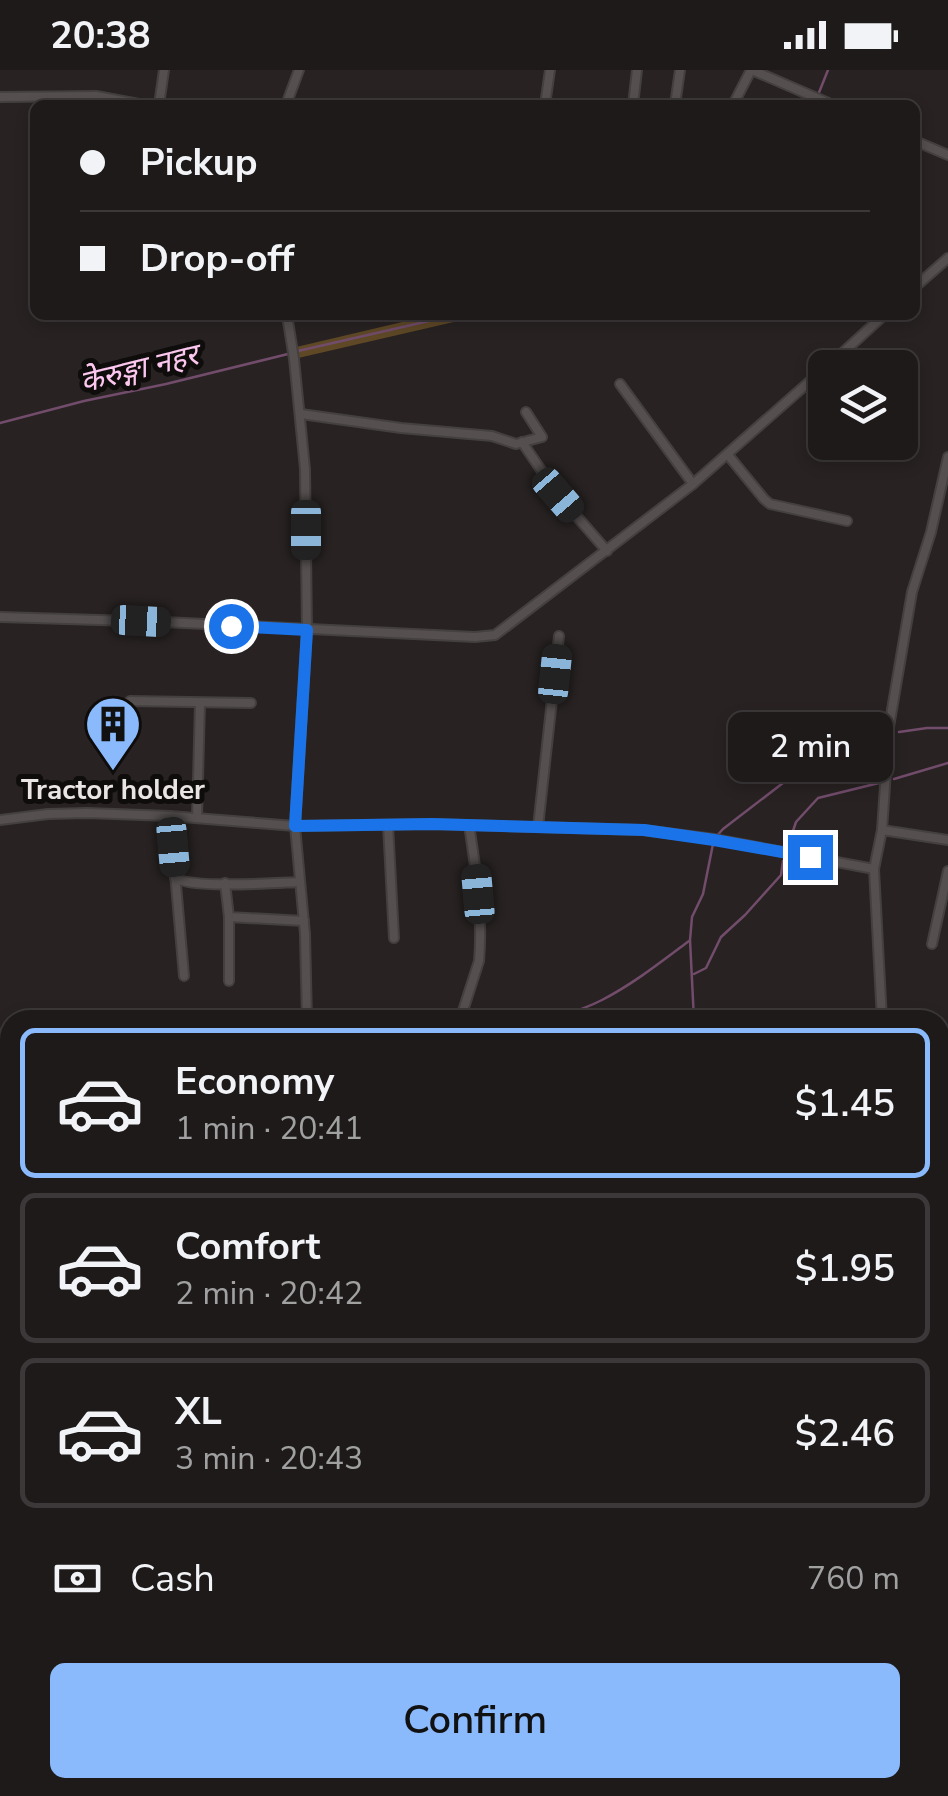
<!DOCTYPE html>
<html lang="en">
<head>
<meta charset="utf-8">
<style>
	:root { --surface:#1e1a1a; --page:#2b2727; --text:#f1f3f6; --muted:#a1a1a2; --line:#3c3839; --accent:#8abafc }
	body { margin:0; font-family:"Nunito Sans","Noto Sans Devanagari",sans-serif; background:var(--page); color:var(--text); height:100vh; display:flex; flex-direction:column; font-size:38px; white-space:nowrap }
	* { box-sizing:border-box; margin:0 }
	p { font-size:32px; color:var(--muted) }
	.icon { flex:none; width:55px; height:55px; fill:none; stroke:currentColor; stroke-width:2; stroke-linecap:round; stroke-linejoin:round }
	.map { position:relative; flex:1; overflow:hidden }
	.drawer { position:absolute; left:0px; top:940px; width:950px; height:788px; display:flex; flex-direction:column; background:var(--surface); border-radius:30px 30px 0 0; box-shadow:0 5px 15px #0003,0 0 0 2px var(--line) }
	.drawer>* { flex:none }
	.guide { position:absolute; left:30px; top:30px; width:890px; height:220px; border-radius:15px; box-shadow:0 5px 15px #0003,0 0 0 2px var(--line); display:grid; align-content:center; height:220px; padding:0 50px; background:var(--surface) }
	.tools { position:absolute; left:808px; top:280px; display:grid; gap:20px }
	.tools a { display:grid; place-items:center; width:110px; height:110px; border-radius:15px; background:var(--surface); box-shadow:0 5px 15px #0003,0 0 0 2px var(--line); font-size:50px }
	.end { position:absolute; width:45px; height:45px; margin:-22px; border:12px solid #1a73e8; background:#fff; box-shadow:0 0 0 5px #fff }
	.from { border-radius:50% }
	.bubble { position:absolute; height:70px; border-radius:15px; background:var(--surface); box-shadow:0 5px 15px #0003,0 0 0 2px var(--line); font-size:32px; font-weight:600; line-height:70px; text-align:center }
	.car { position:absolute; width:30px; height:60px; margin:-30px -15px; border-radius:12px; box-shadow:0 0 8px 2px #0007; background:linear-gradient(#222 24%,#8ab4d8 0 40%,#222 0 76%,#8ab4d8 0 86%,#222 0) }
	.guide b { display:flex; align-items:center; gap:35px; height:95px; font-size:38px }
	.guide b+b { border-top:2px solid var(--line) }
	.guide i { width:25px; height:25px; background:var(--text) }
	ul { padding:18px 0 0; list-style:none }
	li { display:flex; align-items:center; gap:30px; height:150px; margin:0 20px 15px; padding:0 30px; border:5px solid var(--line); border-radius:15px }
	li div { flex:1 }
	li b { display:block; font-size:38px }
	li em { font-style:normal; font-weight:600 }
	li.selected { border-color:var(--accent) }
	li>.icon { width:90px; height:90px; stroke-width:1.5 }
	.pay { display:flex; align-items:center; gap:25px; height:110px; padding:0 50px; font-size:38px }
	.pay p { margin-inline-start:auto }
	.button { display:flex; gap:20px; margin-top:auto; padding:20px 50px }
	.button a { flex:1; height:115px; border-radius:15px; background:var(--accent); color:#111; font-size:40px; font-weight:600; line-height:115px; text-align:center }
	.status { display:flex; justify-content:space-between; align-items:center; height:70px; padding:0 50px; background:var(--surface); direction:ltr }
	.status svg { height:28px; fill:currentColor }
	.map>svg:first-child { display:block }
	.grass { fill:#5e4826 }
	.forest { fill:url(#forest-firs) }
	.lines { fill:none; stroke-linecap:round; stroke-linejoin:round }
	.stream { stroke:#724c6b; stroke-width:2.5 }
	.minor-casing { stroke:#44403f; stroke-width:12 }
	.secondary-casing { stroke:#44403f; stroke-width:16 }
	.minor { stroke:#554f4f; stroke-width:8 }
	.secondary { stroke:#805a3f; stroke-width:11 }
	.route { stroke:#1a73e8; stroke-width:12 }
	.labels { text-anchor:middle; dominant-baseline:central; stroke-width:10; stroke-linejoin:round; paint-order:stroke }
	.poi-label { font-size:28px; font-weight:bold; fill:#e9e5e4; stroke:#0f0c0c }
	.water-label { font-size:30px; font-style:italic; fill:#fbc7ef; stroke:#0f0c0c }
</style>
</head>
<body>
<div class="status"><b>20:38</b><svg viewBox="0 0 49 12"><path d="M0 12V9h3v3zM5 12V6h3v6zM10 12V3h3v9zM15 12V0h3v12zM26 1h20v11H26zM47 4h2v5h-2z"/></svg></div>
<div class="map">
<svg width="948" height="1726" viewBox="0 0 948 1726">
	<defs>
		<pattern id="forest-firs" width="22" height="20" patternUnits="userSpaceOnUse" patternTransform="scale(2.5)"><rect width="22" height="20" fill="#684d23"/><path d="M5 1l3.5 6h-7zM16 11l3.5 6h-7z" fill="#7e6643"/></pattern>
	</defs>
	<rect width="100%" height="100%" fill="#282222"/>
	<path class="grass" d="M432,245H484L294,289L292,278Z"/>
	<path class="forest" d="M948,1591V1726H873L877,1718H940V1603Z"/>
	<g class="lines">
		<g class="stream">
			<path d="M818,25L828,0"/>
			<path d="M815,35V34"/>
			<path d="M298,281L455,245"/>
			<path d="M0,353L84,331L166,314L288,284"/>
			<path d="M899,662L927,658H948"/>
			<path d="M894,709L948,693"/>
			<path d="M786,782L796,752L818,728L883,712"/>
			<path d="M694,904L706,898L721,867L745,845L781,805L783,791"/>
			<path d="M558,950C572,941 587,938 602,930C633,914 661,892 689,871"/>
			<path d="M694,950L690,870L692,847L703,824L714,769L723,759L796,703L887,666"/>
			<path d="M0,1372L10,1364"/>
		</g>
		<g class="minor-casing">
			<g id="minor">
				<path d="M752,0L833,35"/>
				<path d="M0,27L96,26L144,35"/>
				<path d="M159,35L164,0"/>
				<path d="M286,35L299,0"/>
				<path d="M545,35L550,0"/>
				<path d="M633,35L637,0"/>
				<path d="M675,35L680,0"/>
				<path d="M733,35L751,0"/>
				<path d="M915,71L948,85"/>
				<path d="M915,217L948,188"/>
				<path d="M287,245L294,289L305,399L307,560L295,756L305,864L307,950"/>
				<path d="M826,298L884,245"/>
				<path d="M620,314L693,414"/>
				<path d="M301,344L401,358L492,366L516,374L542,367L526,342"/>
				<path d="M522,372L558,425L607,481"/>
				<path d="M728,385L764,429L770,434L847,451"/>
				<path d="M0,547L164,552L475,567L495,565L693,414L825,298"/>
				<path d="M130,631L251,633"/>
				<path d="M170,746L184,906"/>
				<path d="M197,748L200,633"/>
				<path d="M0,750L48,744L87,743L170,746L295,756L432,754L643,760L714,769L874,799L882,760L948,770"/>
				<path d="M388,755L394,868"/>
				<path d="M538,757L559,566"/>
				<path d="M882,760L889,657L912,522L931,462L948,387"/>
				<path d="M874,799L882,950"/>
				<path d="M175,808C193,819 275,813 300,812"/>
				<path d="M225,813L229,847L304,851"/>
				<path d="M229,847V911"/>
				<path d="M932,874L948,801"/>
				<path d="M460,950L479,891C483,846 476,800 469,755"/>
				<path d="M940,976L948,978"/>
				<path d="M0,1030H10"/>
				<path d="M940,1065L948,1067"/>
				<path d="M940,1163L948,1165"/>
				<path d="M0,1431L10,1426"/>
				<path d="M0,1478L10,1491"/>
				<path d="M940,1501L948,1485"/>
				<path d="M214,1718L222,1726"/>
				<path d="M92,1726L99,1718"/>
				<path d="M405,1726L410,1718"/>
			</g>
		</g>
		<g class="secondary-casing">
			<g id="secondary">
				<path d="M940,1601L948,1591"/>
				<path d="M877,1726L882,1718"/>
			</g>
		</g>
		<use href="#minor" class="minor"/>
		<use href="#secondary" class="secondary"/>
	</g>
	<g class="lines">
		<path class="route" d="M231,556L307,560L295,756L432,754L644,760L714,770L810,787"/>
	</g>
	<defs>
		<g id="building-pin" transform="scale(2.875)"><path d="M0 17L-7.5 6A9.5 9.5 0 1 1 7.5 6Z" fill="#8abafc" stroke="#0f0c0c"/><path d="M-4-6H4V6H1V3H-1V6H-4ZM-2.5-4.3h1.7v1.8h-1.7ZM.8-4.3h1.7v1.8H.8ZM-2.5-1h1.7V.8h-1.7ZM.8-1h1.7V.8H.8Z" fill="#111"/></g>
	</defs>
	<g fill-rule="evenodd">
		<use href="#building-pin" x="113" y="654"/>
	</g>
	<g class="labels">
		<g class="poi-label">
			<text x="113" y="720">Tractor holder</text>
		</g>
		<g class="water-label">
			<text transform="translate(139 299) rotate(-14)">केेरुङ्गा नहर</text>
		</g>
	</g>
</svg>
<div class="tools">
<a><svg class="icon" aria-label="layers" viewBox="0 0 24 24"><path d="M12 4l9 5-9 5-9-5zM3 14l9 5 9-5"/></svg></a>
</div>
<i class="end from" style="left:231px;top:556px"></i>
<i class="end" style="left:810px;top:787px"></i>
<div class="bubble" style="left:728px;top:642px;width:165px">2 min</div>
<i class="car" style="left:558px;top:425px;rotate:139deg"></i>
<i class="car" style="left:306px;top:460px;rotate:180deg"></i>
<i class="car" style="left:141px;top:551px;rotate:93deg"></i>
<i class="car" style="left:555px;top:604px;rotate:6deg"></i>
<i class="car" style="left:173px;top:777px;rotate:175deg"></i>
<i class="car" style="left:478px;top:824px;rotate:355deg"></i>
<div class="guide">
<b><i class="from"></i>Pickup</b>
<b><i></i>Drop-off</b>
</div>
<section class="drawer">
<ul>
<li class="selected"><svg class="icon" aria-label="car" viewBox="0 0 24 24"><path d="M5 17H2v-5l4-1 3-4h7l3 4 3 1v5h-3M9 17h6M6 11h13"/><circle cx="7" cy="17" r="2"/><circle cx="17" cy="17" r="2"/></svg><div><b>Economy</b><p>1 min · 20:41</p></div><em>$1.45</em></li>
<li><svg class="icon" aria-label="car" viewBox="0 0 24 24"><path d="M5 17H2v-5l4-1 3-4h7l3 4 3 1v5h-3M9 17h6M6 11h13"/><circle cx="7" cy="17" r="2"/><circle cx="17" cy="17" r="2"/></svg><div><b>Comfort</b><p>2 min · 20:42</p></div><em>$1.95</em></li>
<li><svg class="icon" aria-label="car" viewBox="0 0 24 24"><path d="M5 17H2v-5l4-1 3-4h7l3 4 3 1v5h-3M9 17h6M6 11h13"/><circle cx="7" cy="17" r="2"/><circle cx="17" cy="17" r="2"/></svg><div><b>XL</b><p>3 min · 20:43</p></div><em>$2.46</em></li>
</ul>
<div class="pay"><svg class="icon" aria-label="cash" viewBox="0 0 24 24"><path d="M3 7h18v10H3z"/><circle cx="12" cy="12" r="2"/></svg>Cash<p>760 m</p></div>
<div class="button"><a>Confirm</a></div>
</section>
</div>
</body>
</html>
